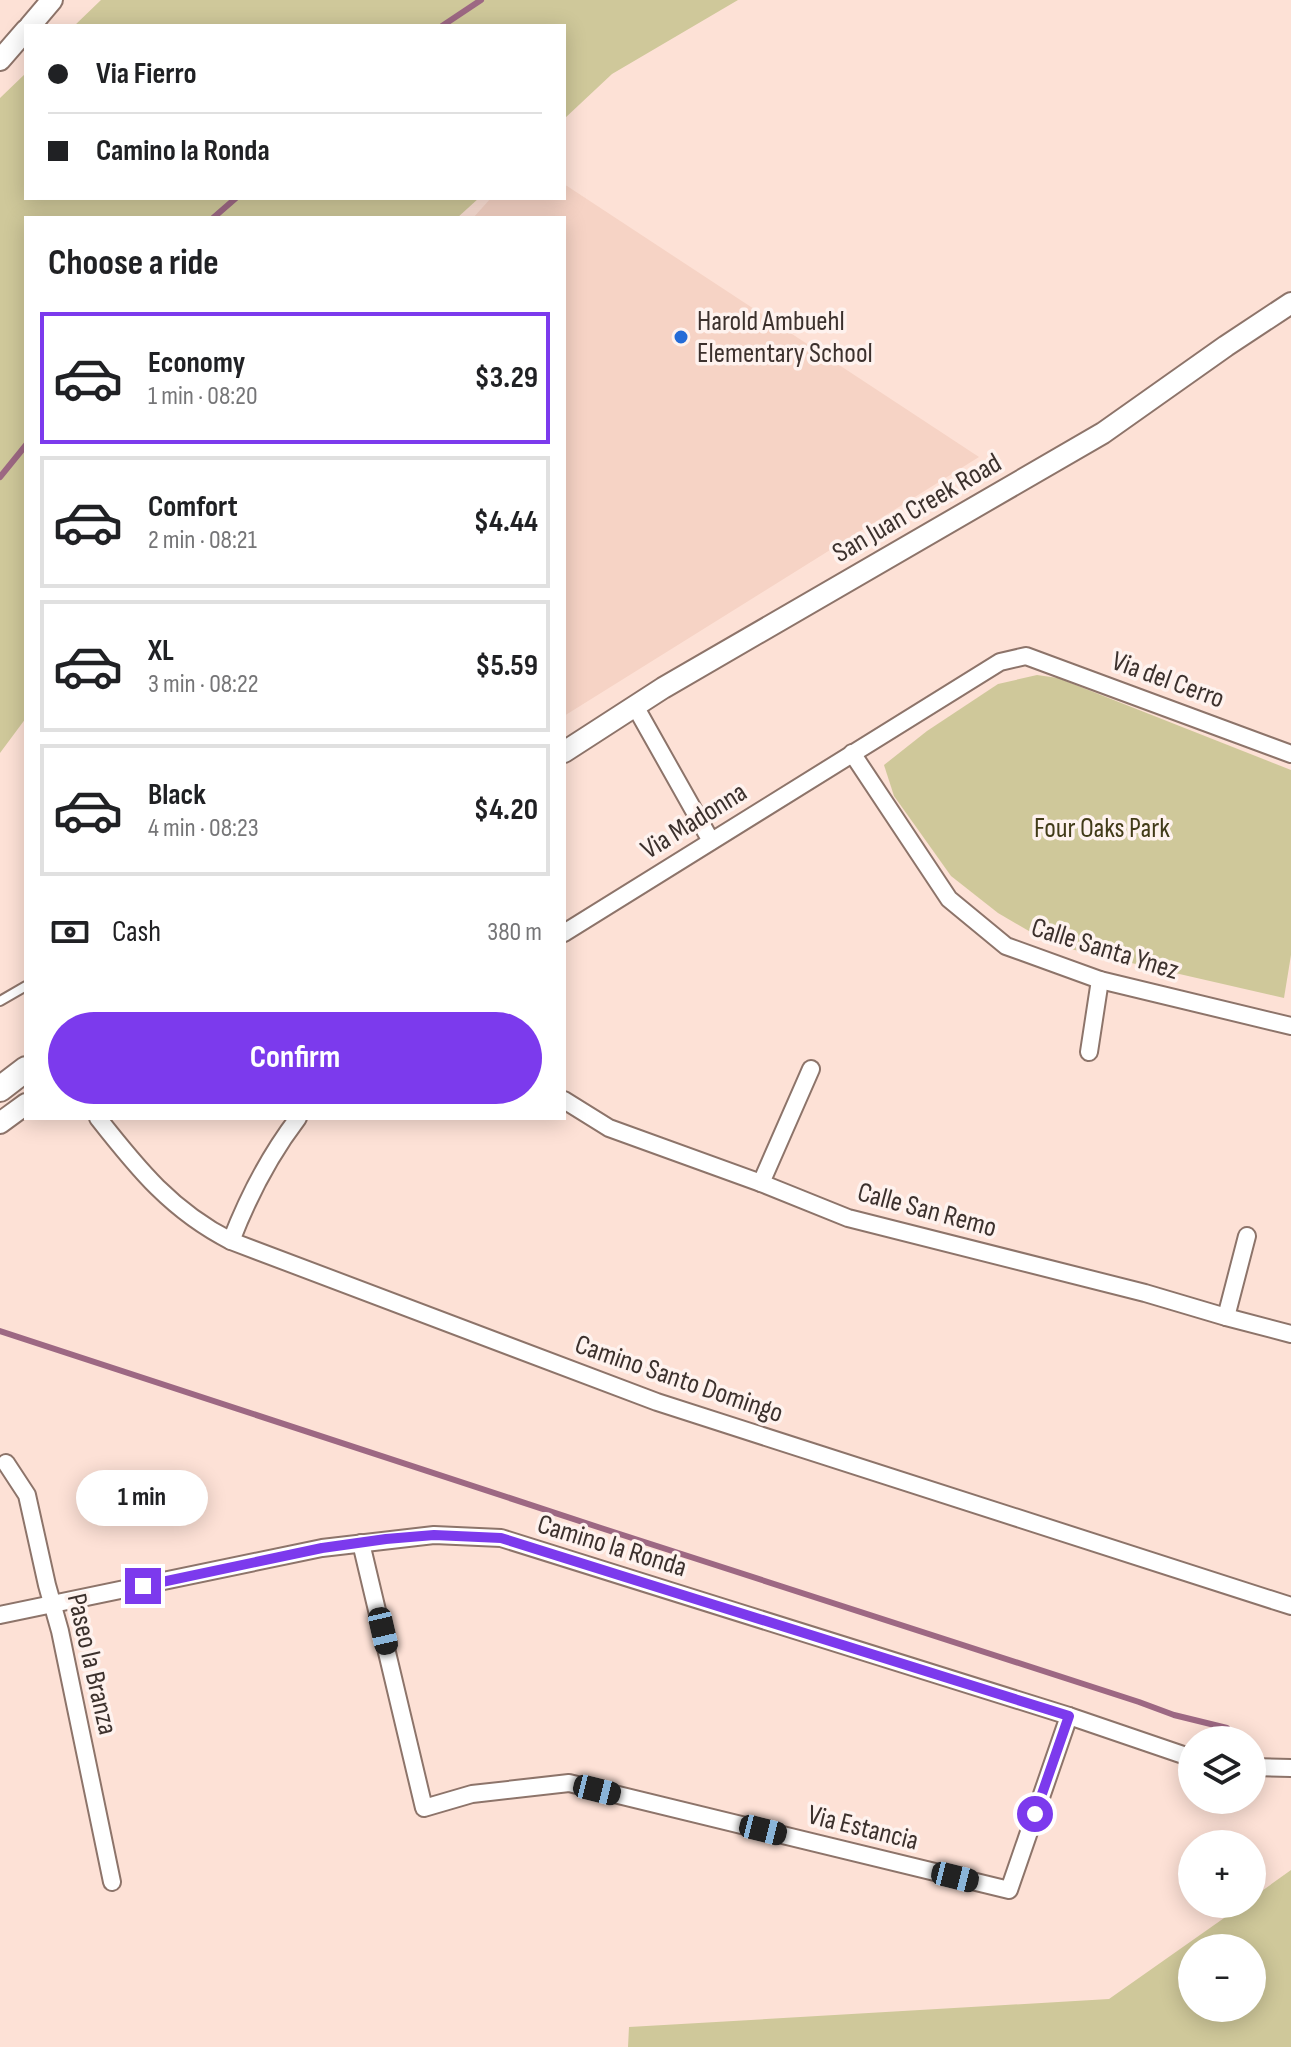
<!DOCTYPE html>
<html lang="en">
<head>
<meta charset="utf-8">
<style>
	:root { --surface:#fff; --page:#f6f6f6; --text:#202124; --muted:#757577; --line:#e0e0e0; --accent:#7c3aed }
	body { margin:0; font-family:"Sofia Sans Condensed",sans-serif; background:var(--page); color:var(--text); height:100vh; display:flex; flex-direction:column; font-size:30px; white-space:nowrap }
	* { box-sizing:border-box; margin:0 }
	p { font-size:26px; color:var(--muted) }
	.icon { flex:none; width:44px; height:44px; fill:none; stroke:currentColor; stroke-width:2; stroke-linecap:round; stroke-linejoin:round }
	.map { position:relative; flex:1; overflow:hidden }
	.panel { position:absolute; left:24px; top:216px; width:542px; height:904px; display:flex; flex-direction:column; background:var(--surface); border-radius:0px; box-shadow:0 4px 20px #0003 }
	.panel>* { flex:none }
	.guide { position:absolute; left:24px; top:24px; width:542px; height:176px; border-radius:0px; box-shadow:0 4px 20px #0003; display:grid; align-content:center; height:176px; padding:0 24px; background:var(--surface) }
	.fabs { position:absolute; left:1178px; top:1726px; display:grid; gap:16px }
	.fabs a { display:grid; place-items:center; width:88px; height:88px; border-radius:50%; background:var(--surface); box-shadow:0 4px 20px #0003; font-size:40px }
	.end { position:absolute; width:36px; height:36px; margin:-18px; border:10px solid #7c3aed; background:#fff; box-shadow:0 0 0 4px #fff }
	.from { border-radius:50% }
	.bubble { position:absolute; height:56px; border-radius:28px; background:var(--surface); box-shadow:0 4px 20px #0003; font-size:26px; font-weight:700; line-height:56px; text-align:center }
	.car { position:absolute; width:24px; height:48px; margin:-24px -12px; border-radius:10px; box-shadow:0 0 6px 2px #0007; background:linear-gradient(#222 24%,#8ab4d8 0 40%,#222 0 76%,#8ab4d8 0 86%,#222 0) }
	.guide b { display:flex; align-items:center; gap:28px; height:76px; font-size:30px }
	.guide b+b { border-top:2px solid var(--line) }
	.guide i { width:20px; height:20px; background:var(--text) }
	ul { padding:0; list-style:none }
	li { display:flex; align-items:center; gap:24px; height:132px; margin:0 16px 12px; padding:0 8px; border:4px solid var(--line); border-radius:0px }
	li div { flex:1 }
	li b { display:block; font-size:30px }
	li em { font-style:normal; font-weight:700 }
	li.on { border-color:var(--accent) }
	li>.icon { width:72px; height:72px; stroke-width:1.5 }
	h2 { padding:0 24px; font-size:36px; line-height:96px }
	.pay { display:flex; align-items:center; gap:20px; height:88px; padding:0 24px; font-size:30px }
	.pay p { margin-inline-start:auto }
	.button { display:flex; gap:16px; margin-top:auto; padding:16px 24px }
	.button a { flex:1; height:92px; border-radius:48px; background:var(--accent); color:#fff; font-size:32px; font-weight:700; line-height:92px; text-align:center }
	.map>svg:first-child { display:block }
	.built { fill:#f6d3c5 }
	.green { fill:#cfc89a; fill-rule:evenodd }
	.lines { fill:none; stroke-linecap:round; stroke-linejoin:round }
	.stream { stroke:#9d6883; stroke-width:6 }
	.service-casing { stroke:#8d746a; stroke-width:12 }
	.minor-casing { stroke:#8d746a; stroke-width:20 }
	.tertiary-casing { stroke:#8d746a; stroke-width:24 }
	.secondary-casing { stroke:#8d746a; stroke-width:28 }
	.service { stroke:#fff; stroke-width:8 }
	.minor { stroke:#fff; stroke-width:16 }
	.tertiary { stroke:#fff; stroke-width:20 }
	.secondary { stroke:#fff; stroke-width:24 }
	.route { stroke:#7c3aed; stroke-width:10 }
	.poi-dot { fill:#246bd7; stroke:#fef2ee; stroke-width:3 }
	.labels { text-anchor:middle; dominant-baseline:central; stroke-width:7; stroke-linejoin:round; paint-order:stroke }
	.poi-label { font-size:28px; fill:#3c312d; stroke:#fef2ee; text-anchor:start }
	.street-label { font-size:28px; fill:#3c312d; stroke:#fef2ee }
	.park-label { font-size:28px; fill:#413b18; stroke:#fef2ee }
</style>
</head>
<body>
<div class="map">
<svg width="1291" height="2047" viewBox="0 0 1291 2047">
	<rect width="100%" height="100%" fill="#fde1d6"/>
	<path class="built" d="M564,184L979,457L564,716V218H473L491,198H564Z"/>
	<g class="green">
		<path d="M101,0H738L612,74L564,119V26H74Z"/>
		<path d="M26,73V198H479L457,218H26V718L0,753V98Z"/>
		<path d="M1037,675L1058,678L1291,770V955L1284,998L1053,945L998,913L951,876L894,796L884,765L927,731L998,684Z"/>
		<path d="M1291,1870V2047H628L629,2027L1109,1999L1244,1904H1252V1898ZM1252,1948V2008H1192V1948Z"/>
	</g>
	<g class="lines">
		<g class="stream">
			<path d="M442,26L481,0"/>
			<path d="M213,218L236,198"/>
			<path d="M0,477L26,445"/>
			<path d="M0,1331L601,1528L1139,1702L1174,1715L1227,1728"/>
		</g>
		<g class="service-casing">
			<path id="service" d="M0,1001L26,986"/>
		</g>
		<g class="minor-casing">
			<g id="minor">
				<path d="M635,706L711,841"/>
				<path d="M852,753L949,899L1006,946L1100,980L1291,1026"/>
				<path d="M564,933L1000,662L1026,656L1291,754"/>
				<path d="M1089,1052L1100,980"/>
				<path d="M564,1100L609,1128L761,1183L848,1218L1145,1293L1226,1317L1291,1334"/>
				<path d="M98,1118C138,1169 172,1211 231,1241L657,1402L1291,1606"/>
				<path d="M761,1183L811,1069"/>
				<path d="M231,1241C248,1197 269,1156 298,1118"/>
				<path d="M1226,1317L1247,1236"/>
				<path d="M6,1463L27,1495L47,1585L60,1631L112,1882"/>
				<path d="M361,1543L424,1808L472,1794L569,1783L1009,1890L1069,1716"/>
				<path d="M0,1615L322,1548L434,1535L501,1538L1069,1716L1192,1758"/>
				<path d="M1252,1767L1291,1768"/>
			</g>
		</g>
		<g class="tertiary-casing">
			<g id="tertiary">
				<path d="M30,26L52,0"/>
				<path d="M0,60L26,30"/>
				<path d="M564,752L663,688L1103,433L1226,346L1291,303"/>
				<path d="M0,1123L26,1104"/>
			</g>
		</g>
		<g class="secondary-casing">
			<path id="secondary" d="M0,1089L26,1069"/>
		</g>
		<use href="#service" class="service"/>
		<use href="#minor" class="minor"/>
		<use href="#tertiary" class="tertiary"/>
		<use href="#secondary" class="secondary"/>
	</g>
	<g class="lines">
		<path class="route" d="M143,1586L322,1548L386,1539L434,1535L501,1538L1069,1716L1035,1814"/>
	</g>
	<circle class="poi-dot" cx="681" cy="337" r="8"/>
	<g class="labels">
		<g class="poi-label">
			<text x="697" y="321">Harold Ambuehl<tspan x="697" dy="32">Elementary School</tspan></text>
		</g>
		<g class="street-label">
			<text transform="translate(917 508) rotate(-30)">San Juan Creek Road</text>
			<text transform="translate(1168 680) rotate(20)">Via del Cerro</text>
			<text transform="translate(694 821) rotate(-32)">Via Madonna</text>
			<text transform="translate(1105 949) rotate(17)">Calle Santa Ynez</text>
			<text transform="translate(927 1210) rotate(15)">Calle San Remo</text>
			<text transform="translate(679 1379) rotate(19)">Camino Santo Domingo</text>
			<text transform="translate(612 1546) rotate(17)">Camino la Ronda</text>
			<text transform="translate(92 1664) rotate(77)">Paseo la Branza</text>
			<text transform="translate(863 1828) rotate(14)">Via Estancia</text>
		</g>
		<g class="park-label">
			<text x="1102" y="828">Four Oaks Park</text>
		</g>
	</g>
</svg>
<div class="fabs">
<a><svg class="icon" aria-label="layers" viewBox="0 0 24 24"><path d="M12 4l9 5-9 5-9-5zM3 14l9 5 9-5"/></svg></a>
<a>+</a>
<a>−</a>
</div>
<i class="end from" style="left:1035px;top:1814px"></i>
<i class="end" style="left:143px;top:1586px"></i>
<div class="bubble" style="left:76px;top:1470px;width:132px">1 min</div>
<i class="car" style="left:383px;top:1631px;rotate:167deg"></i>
<i class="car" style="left:597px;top:1790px;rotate:104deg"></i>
<i class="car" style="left:763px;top:1830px;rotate:104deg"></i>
<i class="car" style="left:955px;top:1877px;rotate:104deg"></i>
<div class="guide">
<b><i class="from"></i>Via Fierro</b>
<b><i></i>Camino la Ronda</b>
</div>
<section class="panel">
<h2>Choose a ride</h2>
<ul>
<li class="on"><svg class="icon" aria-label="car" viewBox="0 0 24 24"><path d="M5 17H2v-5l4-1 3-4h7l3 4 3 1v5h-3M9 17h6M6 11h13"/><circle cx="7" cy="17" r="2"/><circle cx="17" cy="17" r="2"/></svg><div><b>Economy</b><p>1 min · 08:20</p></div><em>$3.29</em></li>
<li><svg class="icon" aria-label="car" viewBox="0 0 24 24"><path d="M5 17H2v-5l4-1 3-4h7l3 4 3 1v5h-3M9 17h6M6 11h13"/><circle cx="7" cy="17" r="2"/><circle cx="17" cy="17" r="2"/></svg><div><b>Comfort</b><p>2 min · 08:21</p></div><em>$4.44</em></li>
<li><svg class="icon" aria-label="car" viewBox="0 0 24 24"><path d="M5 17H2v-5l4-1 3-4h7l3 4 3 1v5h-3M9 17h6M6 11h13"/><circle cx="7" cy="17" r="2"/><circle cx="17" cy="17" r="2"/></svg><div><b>XL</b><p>3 min · 08:22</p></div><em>$5.59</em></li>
<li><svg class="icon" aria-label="car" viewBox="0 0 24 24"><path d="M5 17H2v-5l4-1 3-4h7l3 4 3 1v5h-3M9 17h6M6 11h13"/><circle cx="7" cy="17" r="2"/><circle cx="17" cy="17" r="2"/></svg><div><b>Black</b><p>4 min · 08:23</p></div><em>$4.20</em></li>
</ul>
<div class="pay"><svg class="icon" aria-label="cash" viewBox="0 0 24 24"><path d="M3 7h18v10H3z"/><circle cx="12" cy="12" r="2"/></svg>Cash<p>380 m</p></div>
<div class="button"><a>Confirm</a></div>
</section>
</div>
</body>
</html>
